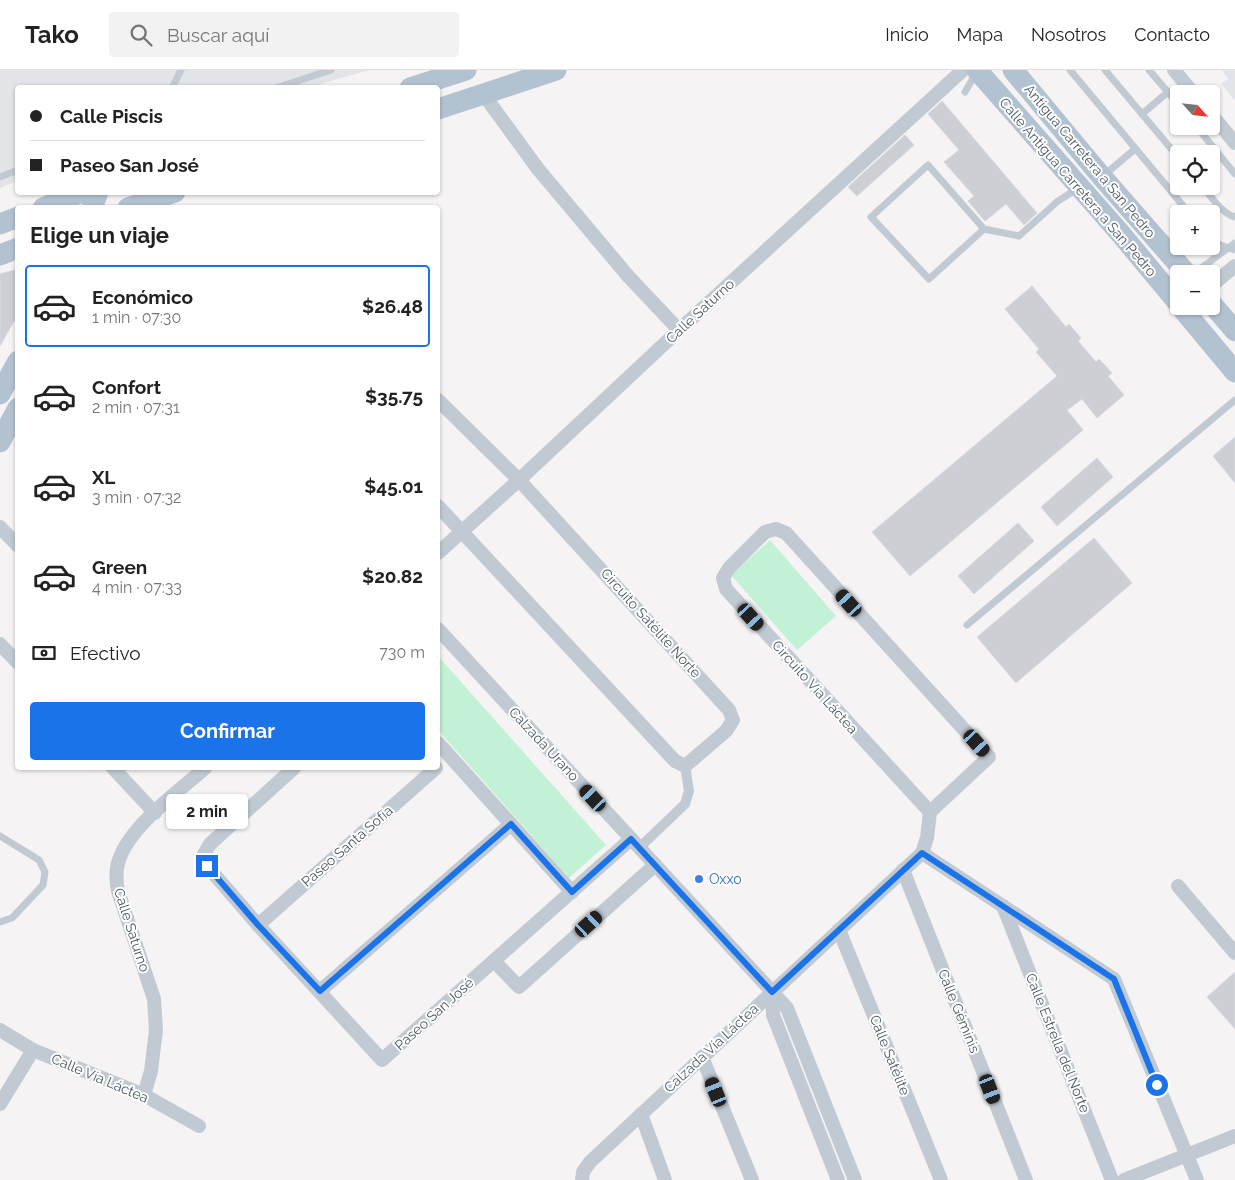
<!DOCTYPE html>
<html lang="es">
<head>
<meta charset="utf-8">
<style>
	:root { --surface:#fff; --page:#f2f2f2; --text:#222; --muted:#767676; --line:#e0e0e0; --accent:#1a73e8 }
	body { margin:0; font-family:Raleway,sans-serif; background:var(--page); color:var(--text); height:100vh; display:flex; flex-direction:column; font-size:19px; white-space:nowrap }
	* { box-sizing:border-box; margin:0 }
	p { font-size:16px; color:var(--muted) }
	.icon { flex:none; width:28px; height:28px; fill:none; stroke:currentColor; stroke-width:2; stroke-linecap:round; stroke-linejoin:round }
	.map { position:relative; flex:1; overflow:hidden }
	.panel { position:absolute; left:15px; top:135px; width:425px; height:565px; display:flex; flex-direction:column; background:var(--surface); border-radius:5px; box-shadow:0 1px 4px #0004 }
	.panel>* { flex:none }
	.hud { position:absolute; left:15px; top:15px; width:425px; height:110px; border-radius:5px; box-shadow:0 1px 4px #0004; display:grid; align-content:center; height:110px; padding:0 15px; background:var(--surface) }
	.needle { width:32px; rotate:117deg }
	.tools { position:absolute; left:1170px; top:15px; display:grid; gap:10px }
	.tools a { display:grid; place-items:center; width:50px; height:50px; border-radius:5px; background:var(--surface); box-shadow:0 1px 4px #0004; font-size:25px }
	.end { position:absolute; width:22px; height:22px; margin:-11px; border:6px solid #1a73e8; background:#fff; box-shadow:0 0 0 2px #fff }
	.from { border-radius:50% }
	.bubble { position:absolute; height:35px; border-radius:5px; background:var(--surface); box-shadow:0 1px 4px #0004; font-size:16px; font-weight:700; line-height:35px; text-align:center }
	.car { position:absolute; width:15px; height:30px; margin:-15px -8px; border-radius:6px; box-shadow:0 0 4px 1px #0007; background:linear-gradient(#222 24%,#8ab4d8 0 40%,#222 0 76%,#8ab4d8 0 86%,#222 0) }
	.hud b { display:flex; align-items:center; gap:18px; height:48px; font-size:19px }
	.hud b+b { border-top:1px solid var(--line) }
	.hud i { width:12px; height:12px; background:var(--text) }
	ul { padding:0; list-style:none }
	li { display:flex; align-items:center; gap:15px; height:82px; margin:0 10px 8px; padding:0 5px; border:2px solid transparent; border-radius:5px }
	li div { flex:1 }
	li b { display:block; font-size:19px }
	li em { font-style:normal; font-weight:700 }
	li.current { border-color:var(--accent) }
	li>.icon { width:45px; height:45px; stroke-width:1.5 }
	h2 { padding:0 15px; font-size:22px; line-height:60px }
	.pay { display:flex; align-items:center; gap:12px; height:55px; padding:0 15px; font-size:19px }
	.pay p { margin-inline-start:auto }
	.primary-button { display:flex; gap:10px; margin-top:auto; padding:10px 15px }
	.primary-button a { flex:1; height:58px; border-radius:5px; background:var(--accent); color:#fff; font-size:20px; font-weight:700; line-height:58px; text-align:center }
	header { display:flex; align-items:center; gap:30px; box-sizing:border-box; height:70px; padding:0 25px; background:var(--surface); border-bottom:1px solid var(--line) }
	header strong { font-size:24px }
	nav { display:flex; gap:28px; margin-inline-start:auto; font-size:18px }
	.search { width:350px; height:45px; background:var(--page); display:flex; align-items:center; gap:12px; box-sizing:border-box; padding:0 18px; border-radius:5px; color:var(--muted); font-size:19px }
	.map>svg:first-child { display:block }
	.airport { fill:#e2e4e7 }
	.green { fill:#c3f1d5 }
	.building { fill:#cdcfd5; stroke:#d7d9de }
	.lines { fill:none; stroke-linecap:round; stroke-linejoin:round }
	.service { stroke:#c1cad2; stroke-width:7 }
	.pedestrian { stroke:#c1cad2; stroke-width:10 }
	.minor { stroke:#c1cad2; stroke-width:14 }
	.primary { stroke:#b3c2d1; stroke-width:21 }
	.route { stroke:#1a73e8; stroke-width:6 }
	.shop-dot { fill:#3f7fe0; stroke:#fff; stroke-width:2 }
	.labels { text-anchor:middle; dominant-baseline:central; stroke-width:4; stroke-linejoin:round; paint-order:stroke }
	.street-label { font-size:14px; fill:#4a5661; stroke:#fff }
	.shop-label { font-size:14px; fill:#366cbe; stroke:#fff; text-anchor:start }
</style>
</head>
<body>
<header>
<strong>Tako</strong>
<div class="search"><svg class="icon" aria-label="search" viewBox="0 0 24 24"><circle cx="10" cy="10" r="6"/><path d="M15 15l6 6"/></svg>Buscar aquí</div>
<nav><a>Inicio</a><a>Mapa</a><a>Nosotros</a><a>Contacto</a></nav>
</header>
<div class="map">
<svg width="1235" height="1110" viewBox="0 0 1235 1110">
	<rect width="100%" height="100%" fill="#f5f3f3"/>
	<g class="airport">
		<path d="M0,0H369L310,17L18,18L17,111L0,118Z"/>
		<path d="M1222,0H1235V31L1221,14L1228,9Z"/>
	</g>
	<g class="green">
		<path d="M770,470L836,546L797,580L731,505Z"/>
		<path d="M438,586L606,775L569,808L438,660Z"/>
	</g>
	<g class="building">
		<path d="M942,31L1037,143L1024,155L1006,134L985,151L968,131L974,126L944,92L959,80L928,44Z"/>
		<path d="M905,65L914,75L857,126L848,117Z"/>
		<path d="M18,199V244L0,276V204Z"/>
		<path d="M1032,216L1066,257L1069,254L1081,268L1078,271L1096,292L1099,289L1112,303L1108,306L1124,325L1097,348L1082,329L1067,340L1083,360L910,506L872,462L1057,306L1036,282L1039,279L1005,239Z"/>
		<path d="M1235,367V413L1213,386Z"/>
		<path d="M1097,388L1113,407L1057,456L1041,437Z"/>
		<path d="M1018,453L1034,471L974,524L958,506Z"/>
		<path d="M1094,468L1132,513L1016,613L977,567Z"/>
		<path d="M1235,902V959L1207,927Z"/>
	</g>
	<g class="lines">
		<g class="service">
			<path d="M1070,0L1190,144"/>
			<path d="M1105,0L1179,88"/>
			<path d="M1149,0L1179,35"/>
			<path d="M172,18L181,0"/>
			<path d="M276,18L331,0"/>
			<path d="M965,22L976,3"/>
			<path d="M1142,44L1168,22"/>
			<path d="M1196,56L1235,104"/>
			<path d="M1103,106L1135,79"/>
			<path d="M0,107L18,100"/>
			<path d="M1202,116C1212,127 1221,143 1235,147"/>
			<path d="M984,159L929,209L871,147L928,95L984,159L1019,166L1058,131L1077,119"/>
			<path d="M1211,168L1220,175L1235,180"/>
			<path d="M1193,204L1235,173"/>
			<path d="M967,555L1235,330"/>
			<path d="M0,766L39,790L45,802L43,815L12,848L0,852"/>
		</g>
		<path class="pedestrian" d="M639,778L685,734L689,721L685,696"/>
		<g class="minor">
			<path d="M1174,0L1194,24"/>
			<path d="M484,25L538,99L628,206L679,260"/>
			<path d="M1211,44L1235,73"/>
			<path d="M1211,216L1235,196"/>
			<path d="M438,330L519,410L729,640L733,650L726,661L685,696L675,691L438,436"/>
			<path d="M0,457L18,476"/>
			<path d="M776,459L786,463L989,687L930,742L726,519L723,508L729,498L765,462Z"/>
			<path d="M438,483L519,410L679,260L963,0"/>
			<path d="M438,559L787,938L855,1110"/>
			<path d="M0,574L18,593"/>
			<path d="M438,673L572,822"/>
			<path d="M113,698L155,743"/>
			<path d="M294,698L210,774L204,784L207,796L258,855L382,990L631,769"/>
			<path d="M922,783L1114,909L1197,1110"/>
			<path d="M903,800L1026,1110"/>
			<path d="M1178,816L1235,883"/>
			<path d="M1003,836L1112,1110"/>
			<path d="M258,855L436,698"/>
			<path d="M839,860L941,1110"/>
			<path d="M494,891L519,917L655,795"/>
			<path d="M320,921L511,754"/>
			<path d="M772,922L773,945L838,1110"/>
			<path d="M0,960L33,980L144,1025L199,1056"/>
			<path d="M702,987L752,1110"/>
			<path d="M144,1025L151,1001L156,960L154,929L118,821C116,811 115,801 119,790C130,756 178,722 205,698"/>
			<path d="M0,1034L33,980"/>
			<path d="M641,1044L665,1110"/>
			<path d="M582,1110L583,1102L590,1092L922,783L927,768L930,742"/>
			<path d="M1124,1110L1235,1066"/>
		</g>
		<g class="primary">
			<path d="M977,0L1120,163L1179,234"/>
			<path d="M1013,0L1102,107L1187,204"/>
			<path d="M410,18L466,0"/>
			<path d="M438,39L556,0"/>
			<path d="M43,138L82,122"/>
			<path d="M92,138L98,122"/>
			<path d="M128,138L175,122"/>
			<path d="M0,154L18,147"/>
			<path d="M0,185L18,178"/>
			<path d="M1211,233L1235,261"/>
			<path d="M1180,236L1235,302"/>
			<path d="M0,324L18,291"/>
			<path d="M0,372L18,338"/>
		</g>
	</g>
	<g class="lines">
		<path class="route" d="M207,796L258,855L320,921L511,754L572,822L631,769L772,922L922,783L1114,909L1157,1015"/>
	</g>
	<circle class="shop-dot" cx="699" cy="809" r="5"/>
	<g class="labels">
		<g class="street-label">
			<text transform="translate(1090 91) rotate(50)">Antigua Carretera a San Pedro</text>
			<text transform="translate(1078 117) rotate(49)">Calle Antigua Carretera a San Pedro</text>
			<text transform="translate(700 241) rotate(-43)">Calle Saturno</text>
			<text transform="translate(651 553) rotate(48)">Circuito Satélite Norte</text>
			<text transform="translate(815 617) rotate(48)">Circuito Vía Láctea</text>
			<text transform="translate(544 674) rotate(47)">Calzada Urano</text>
			<text transform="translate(347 776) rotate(-41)">Paseo Santa Sofía</text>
			<text transform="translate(132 860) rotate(72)">Calle Saturno</text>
			<text transform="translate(959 941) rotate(68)">Calle Géminis</text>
			<text transform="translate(434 944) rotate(-42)">Paseo San José</text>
			<text transform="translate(1058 973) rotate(68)">Calle Estrella del Norte</text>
			<text transform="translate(711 978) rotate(-43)">Calzada Vía Láctea</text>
			<text transform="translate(890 985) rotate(68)">Calle Satélite</text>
			<text transform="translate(100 1008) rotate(23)">Calle Vía Láctea</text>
		</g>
		<g class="shop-label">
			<text x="709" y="809">Oxxo</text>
		</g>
	</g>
</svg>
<div class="tools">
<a><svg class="needle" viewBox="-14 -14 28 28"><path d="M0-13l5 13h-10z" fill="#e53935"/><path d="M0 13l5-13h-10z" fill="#767676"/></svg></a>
<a><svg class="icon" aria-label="locate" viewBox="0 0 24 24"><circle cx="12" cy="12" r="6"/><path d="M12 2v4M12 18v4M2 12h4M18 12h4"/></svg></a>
<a>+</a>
<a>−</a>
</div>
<i class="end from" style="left:1157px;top:1015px"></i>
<i class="end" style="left:207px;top:796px"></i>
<div class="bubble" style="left:166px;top:724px;width:82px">2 min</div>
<i class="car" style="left:849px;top:533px;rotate:318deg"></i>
<i class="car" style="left:751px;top:547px;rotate:138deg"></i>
<i class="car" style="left:977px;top:673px;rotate:138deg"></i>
<i class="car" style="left:593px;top:728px;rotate:317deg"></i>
<i class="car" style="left:589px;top:854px;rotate:48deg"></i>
<i class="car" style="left:990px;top:1019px;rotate:159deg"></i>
<i class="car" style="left:716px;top:1022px;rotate:338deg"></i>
<div class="hud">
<b><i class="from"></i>Calle Piscis</b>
<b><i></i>Paseo San José</b>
</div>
<section class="panel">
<h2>Elige un viaje</h2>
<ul>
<li class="current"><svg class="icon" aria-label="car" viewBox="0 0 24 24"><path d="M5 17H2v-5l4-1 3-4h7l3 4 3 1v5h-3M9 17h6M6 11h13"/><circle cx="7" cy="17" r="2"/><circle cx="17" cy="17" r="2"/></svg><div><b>Económico</b><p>1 min · 07:30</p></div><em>$26.48</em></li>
<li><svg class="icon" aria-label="car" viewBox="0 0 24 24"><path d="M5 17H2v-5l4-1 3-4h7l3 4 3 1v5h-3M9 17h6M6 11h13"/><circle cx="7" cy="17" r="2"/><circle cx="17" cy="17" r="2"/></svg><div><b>Confort</b><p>2 min · 07:31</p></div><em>$35.75</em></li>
<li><svg class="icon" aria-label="car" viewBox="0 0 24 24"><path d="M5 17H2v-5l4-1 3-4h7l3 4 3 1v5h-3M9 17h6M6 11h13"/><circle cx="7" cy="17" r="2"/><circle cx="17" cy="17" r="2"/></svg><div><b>XL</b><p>3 min · 07:32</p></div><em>$45.01</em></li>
<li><svg class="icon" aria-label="car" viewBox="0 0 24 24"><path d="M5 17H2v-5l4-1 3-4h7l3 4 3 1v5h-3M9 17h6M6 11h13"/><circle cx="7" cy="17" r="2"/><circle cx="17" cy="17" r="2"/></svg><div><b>Green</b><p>4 min · 07:33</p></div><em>$20.82</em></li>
</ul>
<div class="pay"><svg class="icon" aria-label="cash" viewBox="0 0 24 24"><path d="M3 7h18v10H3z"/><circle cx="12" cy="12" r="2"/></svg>Efectivo<p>730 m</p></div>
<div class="primary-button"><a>Confirmar</a></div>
</section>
</div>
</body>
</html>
